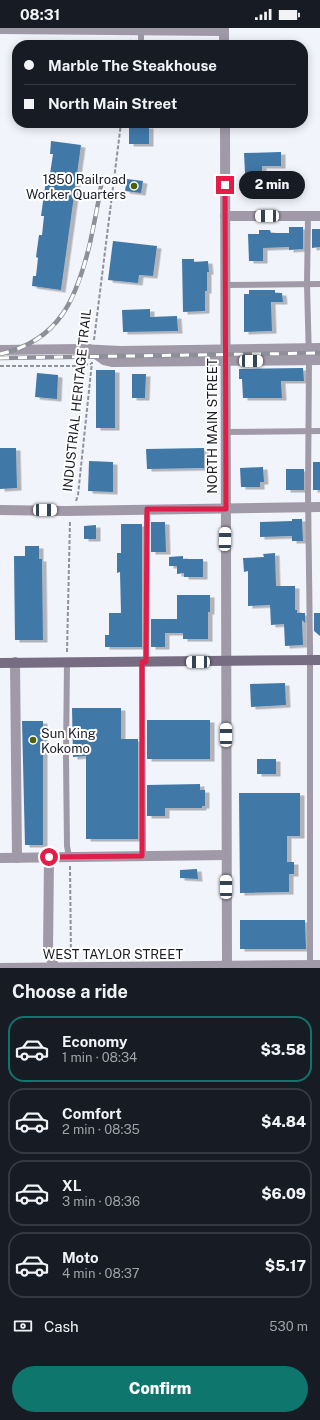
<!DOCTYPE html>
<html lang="en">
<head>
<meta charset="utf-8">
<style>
	:root { --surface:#171b24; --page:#20242c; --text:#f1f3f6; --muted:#9ea1a6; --line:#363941; --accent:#0f766e }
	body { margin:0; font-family:"Public Sans",sans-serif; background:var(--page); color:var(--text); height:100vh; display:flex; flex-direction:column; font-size:15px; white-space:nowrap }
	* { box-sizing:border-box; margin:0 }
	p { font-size:13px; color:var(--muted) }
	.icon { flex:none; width:22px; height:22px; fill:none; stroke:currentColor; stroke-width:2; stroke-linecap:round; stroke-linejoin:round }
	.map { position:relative; height:940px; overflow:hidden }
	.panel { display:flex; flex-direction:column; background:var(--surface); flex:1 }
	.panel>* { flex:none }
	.guide { position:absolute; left:12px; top:12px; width:296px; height:88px; border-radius:16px; box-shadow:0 2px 10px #0003; display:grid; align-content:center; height:88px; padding:0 12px; background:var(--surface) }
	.end { position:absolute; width:18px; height:18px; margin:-9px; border:5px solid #e11d48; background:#fff; box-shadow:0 0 0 2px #fff }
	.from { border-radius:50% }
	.bubble { position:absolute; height:28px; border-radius:14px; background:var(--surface); box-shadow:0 2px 10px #0003; font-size:13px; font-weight:800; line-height:28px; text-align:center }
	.car { position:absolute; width:12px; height:24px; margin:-12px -6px; border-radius:5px; box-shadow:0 0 3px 1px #0007; background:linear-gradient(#fff 24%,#345 0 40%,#fff 0 76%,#345 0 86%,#fff 0) }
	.guide b { display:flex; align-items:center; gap:14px; height:38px; font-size:15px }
	.guide b+b { border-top:1px solid var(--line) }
	.guide i { width:10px; height:10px; background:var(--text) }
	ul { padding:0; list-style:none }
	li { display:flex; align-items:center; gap:12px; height:66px; margin:0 8px 6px; padding:0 4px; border:2px solid var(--line); border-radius:16px }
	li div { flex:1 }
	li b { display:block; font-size:15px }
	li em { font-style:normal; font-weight:800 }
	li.selected { border-color:var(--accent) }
	li>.icon { width:36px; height:36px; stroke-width:1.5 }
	h2 { padding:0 12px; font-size:18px; line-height:48px }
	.pay { display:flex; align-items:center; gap:10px; height:44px; padding:0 12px; font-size:15px }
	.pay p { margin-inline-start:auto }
	.cta { display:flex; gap:8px; margin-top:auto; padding:8px 12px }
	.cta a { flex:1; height:46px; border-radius:24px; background:var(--accent); color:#fff; font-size:16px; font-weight:800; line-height:46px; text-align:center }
	.status { display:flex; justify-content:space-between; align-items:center; height:28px; padding:0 20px; background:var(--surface); direction:ltr }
	.status svg { height:11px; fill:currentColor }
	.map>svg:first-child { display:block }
	.building { fill:#4078a8; filter:url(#shadow) }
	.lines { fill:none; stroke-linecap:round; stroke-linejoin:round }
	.path { stroke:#8f919b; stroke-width:2; stroke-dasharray:4 2; stroke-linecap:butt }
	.lane { stroke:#a099a7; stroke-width:6 }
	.street { stroke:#a099a7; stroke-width:10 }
	.secondary { stroke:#776d82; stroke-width:10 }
	.rail-casing { stroke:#8d8f99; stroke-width:4.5 }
	.rail { stroke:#fff; stroke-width:3; stroke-dasharray:9; stroke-linecap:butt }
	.route { stroke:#e11d48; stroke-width:5 }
	.poi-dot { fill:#4e6107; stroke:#fff; stroke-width:1.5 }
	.labels { text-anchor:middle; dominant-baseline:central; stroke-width:4; stroke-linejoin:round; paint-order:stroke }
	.poi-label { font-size:13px; fill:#191b28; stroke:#fff; text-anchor:end }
	.street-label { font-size:13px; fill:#191b28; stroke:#fff }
</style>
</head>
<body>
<div class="status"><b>08:31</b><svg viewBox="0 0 49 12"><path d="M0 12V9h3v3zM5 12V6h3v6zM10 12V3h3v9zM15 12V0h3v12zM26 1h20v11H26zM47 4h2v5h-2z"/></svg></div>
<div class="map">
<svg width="320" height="940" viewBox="0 0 320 940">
	<defs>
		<filter id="shadow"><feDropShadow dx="4.5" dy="2.5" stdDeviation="0" flood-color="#0004"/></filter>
	</defs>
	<rect width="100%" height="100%" fill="#f2f4fb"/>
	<g class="building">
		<path d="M149,98V116H129V99Z"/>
		<path d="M51,113L81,117L61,262L32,258L33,248H36L38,230L36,229L39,207H42L44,188H41L47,145L50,146L53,126H50Z"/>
		<path d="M281,124V138H262V144L245,145L244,125Z"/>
		<path d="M127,151L143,153L141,165L125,163Z"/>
		<path d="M289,199H303V221L289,222V219L263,220V233H249L248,206H259V202H270L271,205H289Z"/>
		<path d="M312,201H320V219L312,220Z"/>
		<path d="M113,213L157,218L153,248L139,247L138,255L108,252Z"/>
		<path d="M182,231H194V234L208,233L209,244H207V263H205V283L183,284Z"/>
		<path d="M249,262H275V265H282L283,274H271L272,303L244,304V266H249Z"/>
		<path d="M150,281V289L177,288L178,303L123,304L122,282Z"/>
		<path d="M303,340L304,353H281L282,370H243L242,351H239V341Z"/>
		<rect x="96" y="342" width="19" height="58"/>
		<path d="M37,345L58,347L57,371L35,369Z"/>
		<path d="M132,346H146L145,370H132Z"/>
		<path d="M0,420H16L17,460L0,461Z"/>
		<path d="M204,420V440L147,441L146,421Z"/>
		<path d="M89,433L113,434V464L88,463Z"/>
		<rect x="313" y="434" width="7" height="28"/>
		<path d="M263,439L264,454H260V459H241L240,440Z"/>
		<rect x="286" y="441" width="18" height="21"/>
		<path d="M292,491H302L303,513H292V508L260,509V494L292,493Z"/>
		<path d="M151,494H165L166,524H151Z"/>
		<path d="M121,496H142V619H105V607H109V585H121L120,544L117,545V525H121Z"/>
		<path d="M96,497V511H84V498Z"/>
		<path d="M25,518H39V531H42L43,612H15L14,528H25Z"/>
		<path d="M275,525L276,558H295V582H297V585H305V595L302,592L303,617L285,618L284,596L271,597L270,577L248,578V543L244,544L243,530L264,529L263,526Z"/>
		<path d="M183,528V531H203V549H184V545L177,546V538H169V529Z"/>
		<path d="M177,567H210V584H208V611H183V605H165V619H151V591H177Z"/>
		<path d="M314,585H320V608L314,603Z"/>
		<path d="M285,655L286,677L251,679L250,656Z"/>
		<path d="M72,680H121V711H138V811H86V728L73,729Z"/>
		<rect x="147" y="692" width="63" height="39"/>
		<path d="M22,693H43V817H25Z"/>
		<rect x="257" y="731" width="19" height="15"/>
		<path d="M200,756V762H205V778H202V780H165V788H147V757Z"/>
		<path d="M239,765H300V808H287V834H294V846H289V864L240,865Z"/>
		<path d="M197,841L198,851L180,850V842Z"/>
		<path d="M240,892H305L306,921H240Z"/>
	</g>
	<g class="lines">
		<g class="path">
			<path d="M130,17L131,11"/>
			<path d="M94,312L121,95"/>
			<path d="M0,338H74L91,336"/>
			<path d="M76,473L78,467L92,334"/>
			<path d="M67,624L70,493"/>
			<path d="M70,838L71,930"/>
		</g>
		<g class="lane">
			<path d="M141,17V3"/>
			<path d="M308,188L307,256L309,332L308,465L310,619V940"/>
			<path d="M225,257L320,256"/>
			<path d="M225,404L320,403"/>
			<path d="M67,634L66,729L67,818L69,829"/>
			<path d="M142,634L143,828"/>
			<path d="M146,634L147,481"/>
		</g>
		<g class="street">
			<path d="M224,0V17"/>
			<path d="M0,1L224,3"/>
			<path d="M225,95L227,940"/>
			<path d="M225,188H320"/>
			<path d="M89,321L104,332L113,334L320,332"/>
			<path d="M0,322L80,321L121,323L320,320"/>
			<path d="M0,482L66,483L320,479"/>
			<path d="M15,634L17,830"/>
			<path d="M49,829L48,924L55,940"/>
			<path d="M0,830L226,827"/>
			<path d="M0,940L320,937"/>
		</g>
		<path class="secondary" d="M0,635L320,632"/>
		<g class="rail-casing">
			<g id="rail">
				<path d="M0,326C60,313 77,269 90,215C94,196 98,177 101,158"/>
				<path d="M0,330L320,325"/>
			</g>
		</g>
		<use href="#rail" class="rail"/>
	</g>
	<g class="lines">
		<path class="route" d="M49,829L142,828V634H146L147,481H226L225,157"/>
	</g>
	<g class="poi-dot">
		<circle cx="134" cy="158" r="4"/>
		<circle cx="33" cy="712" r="4"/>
	</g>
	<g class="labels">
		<g class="poi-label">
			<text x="126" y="151">1850 Railroad<tspan x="126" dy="15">Worker Quarters</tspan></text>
			<text x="41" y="705" text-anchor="start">Sun King<tspan x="41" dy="15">Kokomo</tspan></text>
		</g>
		<g class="street-label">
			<text transform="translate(77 372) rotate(-84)">INDUSTRIAL HERITAGE TRAIL</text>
			<text transform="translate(212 398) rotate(-90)">NORTH MAIN STREET</text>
			<text x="113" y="926">WEST TAYLOR STREET</text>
		</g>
	</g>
</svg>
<i class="end from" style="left:49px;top:829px"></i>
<i class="end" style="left:225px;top:157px"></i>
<div class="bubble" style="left:239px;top:143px;width:66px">2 min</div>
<i class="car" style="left:267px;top:188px;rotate:270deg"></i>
<i class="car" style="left:251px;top:333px;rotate:90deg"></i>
<i class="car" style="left:45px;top:482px;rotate:90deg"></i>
<i class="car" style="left:225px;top:511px;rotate:1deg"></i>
<i class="car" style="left:198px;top:634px;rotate:270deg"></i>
<i class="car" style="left:226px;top:707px;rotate:0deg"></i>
<i class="car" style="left:226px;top:859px;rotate:0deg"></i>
<div class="guide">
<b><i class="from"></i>Marble The Steakhouse</b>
<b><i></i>North Main Street</b>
</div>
</div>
<section class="panel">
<h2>Choose a ride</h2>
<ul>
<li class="selected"><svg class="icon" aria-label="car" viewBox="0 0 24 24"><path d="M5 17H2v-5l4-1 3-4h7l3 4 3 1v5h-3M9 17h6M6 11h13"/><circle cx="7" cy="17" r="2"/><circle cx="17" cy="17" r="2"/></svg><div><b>Economy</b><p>1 min · 08:34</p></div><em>$3.58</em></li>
<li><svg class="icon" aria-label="car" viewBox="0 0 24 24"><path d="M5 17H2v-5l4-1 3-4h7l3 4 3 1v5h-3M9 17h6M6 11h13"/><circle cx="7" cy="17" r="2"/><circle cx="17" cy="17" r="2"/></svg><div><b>Comfort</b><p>2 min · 08:35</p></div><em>$4.84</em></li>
<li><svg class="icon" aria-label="car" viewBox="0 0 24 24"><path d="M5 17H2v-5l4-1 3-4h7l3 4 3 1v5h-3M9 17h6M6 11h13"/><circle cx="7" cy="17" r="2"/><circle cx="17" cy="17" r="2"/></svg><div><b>XL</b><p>3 min · 08:36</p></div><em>$6.09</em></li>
<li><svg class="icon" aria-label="car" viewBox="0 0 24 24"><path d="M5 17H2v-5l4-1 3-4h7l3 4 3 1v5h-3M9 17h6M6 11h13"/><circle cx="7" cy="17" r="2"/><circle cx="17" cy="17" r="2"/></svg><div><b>Moto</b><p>4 min · 08:37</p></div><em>$5.17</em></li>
</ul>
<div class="pay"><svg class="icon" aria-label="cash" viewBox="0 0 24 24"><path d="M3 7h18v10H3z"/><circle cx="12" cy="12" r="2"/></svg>Cash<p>530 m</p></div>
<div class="cta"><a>Confirm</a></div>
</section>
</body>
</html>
